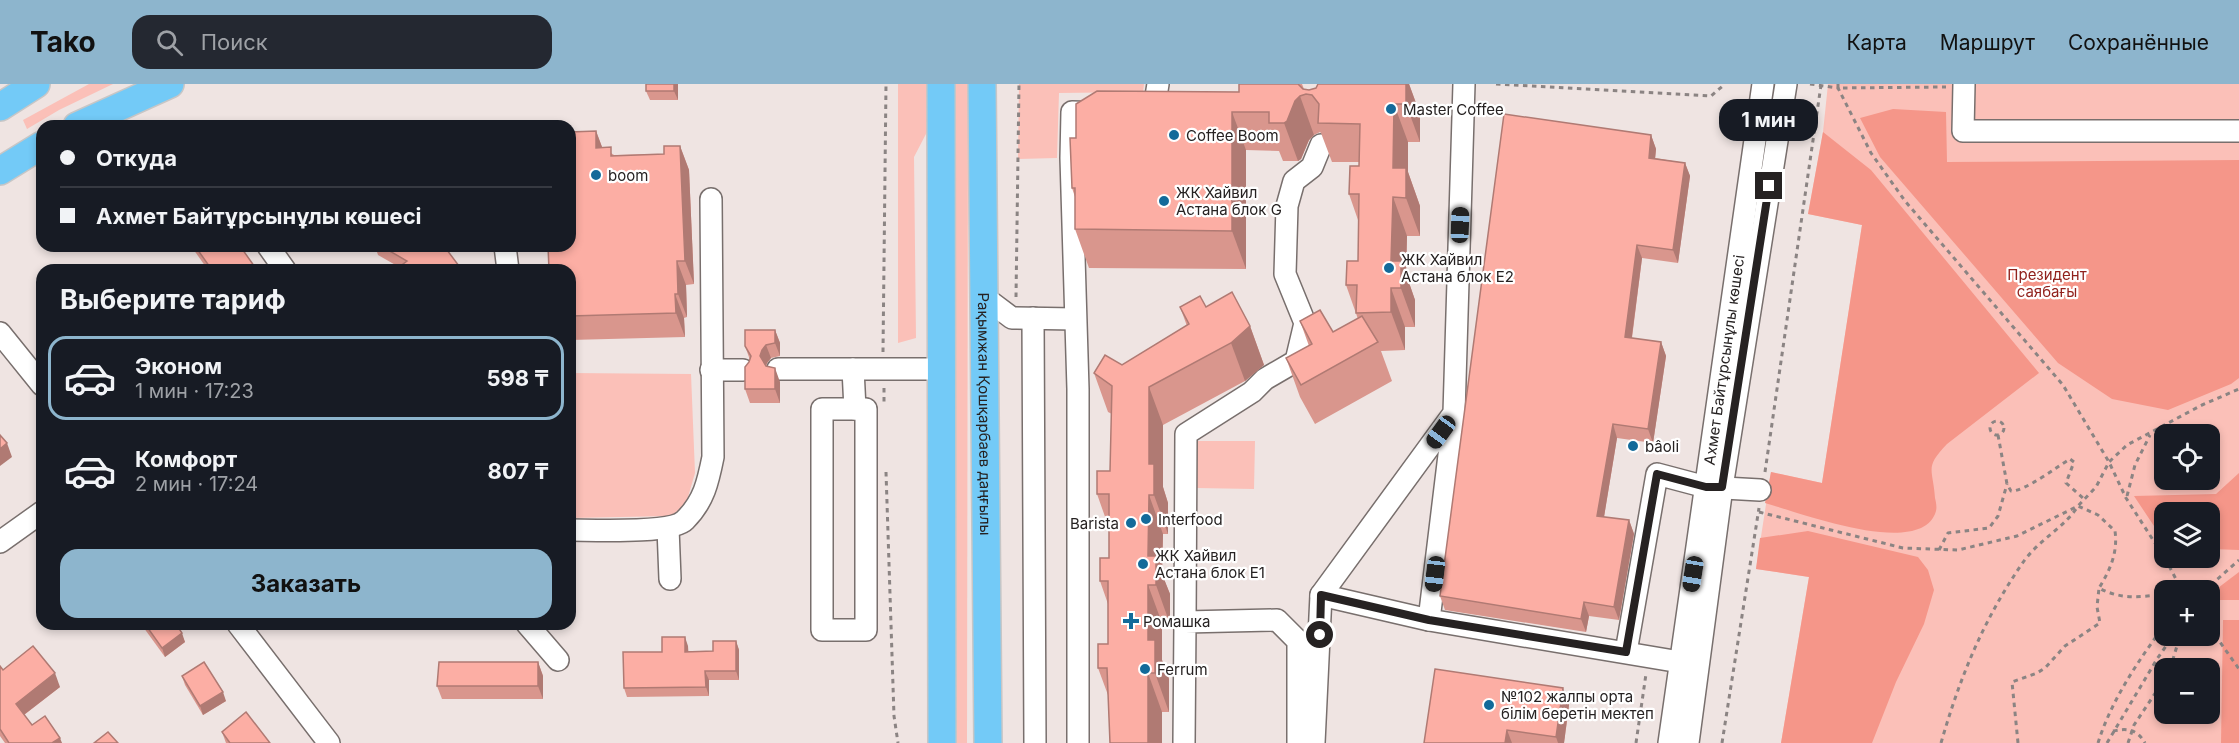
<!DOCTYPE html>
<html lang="ru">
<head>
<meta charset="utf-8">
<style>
	:root { --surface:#171b24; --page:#242831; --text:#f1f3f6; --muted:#9ea1a6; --line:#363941; --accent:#8db5cd }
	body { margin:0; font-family:Inter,sans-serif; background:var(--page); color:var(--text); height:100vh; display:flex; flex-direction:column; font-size:22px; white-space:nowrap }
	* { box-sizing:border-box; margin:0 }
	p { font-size:20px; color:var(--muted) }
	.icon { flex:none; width:33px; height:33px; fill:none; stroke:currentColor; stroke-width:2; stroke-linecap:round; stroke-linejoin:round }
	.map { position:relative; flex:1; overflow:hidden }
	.panel { position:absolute; left:36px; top:180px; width:540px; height:366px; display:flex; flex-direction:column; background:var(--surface); border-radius:18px; box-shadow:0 3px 9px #0003 }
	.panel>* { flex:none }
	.banner { position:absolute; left:36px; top:36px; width:540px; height:132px; border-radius:18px; box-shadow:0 3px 9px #0003; display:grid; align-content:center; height:132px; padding:0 24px; background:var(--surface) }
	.tools { position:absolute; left:2154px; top:340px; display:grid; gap:12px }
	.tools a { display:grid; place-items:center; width:66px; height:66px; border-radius:12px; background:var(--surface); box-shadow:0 3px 9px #0003; font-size:30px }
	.end { position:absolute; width:27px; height:27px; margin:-14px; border:8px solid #262222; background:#fff; box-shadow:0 0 0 3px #fff }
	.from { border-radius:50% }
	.bubble { position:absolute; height:42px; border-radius:18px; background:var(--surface); box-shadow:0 3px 9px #0003; font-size:20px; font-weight:700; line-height:42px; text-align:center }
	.car { position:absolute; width:18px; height:36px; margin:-18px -9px; border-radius:8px; box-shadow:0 0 4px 2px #0007; background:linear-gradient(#222 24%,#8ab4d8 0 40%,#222 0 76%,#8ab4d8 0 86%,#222 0) }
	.banner b { display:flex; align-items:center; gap:21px; height:57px; font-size:22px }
	.banner b+b { border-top:2px solid var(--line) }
	.banner i { width:15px; height:15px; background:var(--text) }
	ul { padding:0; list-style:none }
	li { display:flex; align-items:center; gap:18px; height:84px; margin:0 12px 9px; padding:0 12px; border:3px solid transparent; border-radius:18px }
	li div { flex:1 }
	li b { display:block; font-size:22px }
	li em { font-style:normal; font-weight:700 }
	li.selected { border-color:var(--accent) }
	li>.icon { width:54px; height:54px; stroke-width:1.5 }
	h2 { padding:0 24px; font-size:27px; line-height:72px }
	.cta { display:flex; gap:12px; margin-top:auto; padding:12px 24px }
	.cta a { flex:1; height:69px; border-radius:18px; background:var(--accent); color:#111; font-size:24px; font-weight:700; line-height:69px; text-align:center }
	header { display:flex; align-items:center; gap:36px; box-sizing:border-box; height:84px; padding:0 30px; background:var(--accent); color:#111 }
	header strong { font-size:28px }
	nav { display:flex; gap:33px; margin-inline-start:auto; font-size:21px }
	.search { width:420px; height:54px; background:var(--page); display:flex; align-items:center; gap:15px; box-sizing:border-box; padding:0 21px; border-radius:18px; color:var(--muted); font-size:22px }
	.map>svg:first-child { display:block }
	.green { fill:#fbc0b8; fill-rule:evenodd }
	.forest { fill:#f59689 }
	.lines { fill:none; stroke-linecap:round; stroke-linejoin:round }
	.minor-casing { stroke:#786f6d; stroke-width:24 }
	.major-casing { stroke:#c7c6c6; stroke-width:30 }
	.path { stroke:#8b8483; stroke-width:3; stroke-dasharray:4.5 4.5; stroke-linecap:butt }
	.minor { stroke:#fff; stroke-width:21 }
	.major { stroke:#73caf7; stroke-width:27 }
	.wall { fill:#d9968d }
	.shaded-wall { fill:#b07a73 }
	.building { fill:#fcaea4; stroke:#b07a73; stroke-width:1.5 }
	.route { stroke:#262222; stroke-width:8 }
	.poi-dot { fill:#136a9a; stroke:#fff; stroke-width:2 }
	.labels { text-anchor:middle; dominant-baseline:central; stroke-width:4.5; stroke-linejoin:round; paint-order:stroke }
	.poi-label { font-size:15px; fill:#262222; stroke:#fff; text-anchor:start }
	.park-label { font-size:15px; fill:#91221d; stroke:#fff }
	.street-label { font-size:15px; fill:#262222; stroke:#fff }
</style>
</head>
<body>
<header>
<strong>Tako</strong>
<div class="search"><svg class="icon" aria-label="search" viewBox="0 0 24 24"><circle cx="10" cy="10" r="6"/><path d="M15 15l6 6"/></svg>Поиск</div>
<nav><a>Карта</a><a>Маршрут</a><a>Сохранённые</a></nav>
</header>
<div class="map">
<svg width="2239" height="659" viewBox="0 0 2239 659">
	<rect width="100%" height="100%" fill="#efe4e2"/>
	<g class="green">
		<path d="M89,0H113L59,26L27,45L23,36Z"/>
		<path d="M898,0H926L927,48L914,73L916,254L898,259Z"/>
		<path d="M951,0H968L967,659H952Z"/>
		<path d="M1019,0H1144L1143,8L1059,9L1057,74L1018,75Z"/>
		<path d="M1828,0H2239V659H1781L1809,493L1756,485L1771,388L1822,399L1862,141L1808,130L1823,48ZM2164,351H2210V396H2164ZM2164,429H2210V474H2164ZM2164,507H2210V552H2164ZM2164,585H2210V630H2164Z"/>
		<path d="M570,289L691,290L695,389L686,420L671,432L570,434Z"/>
		<path d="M1197,357H1255L1254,405L1196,404Z"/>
	</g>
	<g class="forest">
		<path d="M1893,25L1946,28L1947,78L2239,76V294L2231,300L2168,326L2112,315L2058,279L1880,73L1860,34Z"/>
		<path d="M1823,48L1871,86L2039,289L1947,360C1924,384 1933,384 1935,414C1936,418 1937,423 1936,427C1922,476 1798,428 1765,419L1771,388L1822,399L1862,141L1808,130Z"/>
		<path d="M2239,389V466L2210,465V429H2164V457L2134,412L2216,410Z"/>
		<path d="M1808,447L1918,473L1928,486L1934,506L1924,540L1896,598L1872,659H1781L1809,493L1756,485L1760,454Z"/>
		<path d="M2239,488V516H2210V510Z"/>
		<path d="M2223,536H2239V659H2221Z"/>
	</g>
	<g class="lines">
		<g class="minor-casing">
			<g id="minor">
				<path d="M1964,0L1963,47H2239"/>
				<path d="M1149,31H1153L1158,0"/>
				<path d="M268,162L285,186"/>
				<path d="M505,162L508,186"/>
				<path d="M984,213L1012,234L1075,235"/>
				<path d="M1033,234L1035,659"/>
				<path d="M0,249L42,301"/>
				<path d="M778,285H941"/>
				<path d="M853,285L855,325"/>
				<path d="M711,286H743"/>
				<rect x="822" y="325" width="44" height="221"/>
				<path d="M1454,330L1429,536L1680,578"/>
				<path d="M668,444L670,495"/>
				<path d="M570,446C592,446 672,450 685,436C704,417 708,398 713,373L711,115"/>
				<path d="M0,458L42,428"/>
				<path d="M1321,511L1429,536"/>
				<path d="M1185,538L1186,350L1252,308L1265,295L1296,277L1305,239L1285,190L1287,122L1294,97L1312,83L1321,61"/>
				<path d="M238,540L329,659"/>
				<path d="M527,540L558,576"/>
				<path d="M1626,568L1657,390L1706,403L1760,406"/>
				<path d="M1078,659V305L1071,74L1072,28L1103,29"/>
				<path d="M1184,659L1185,538L1277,536L1298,557V659"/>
				<path d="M1314,659L1321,511L1454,329L1464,0"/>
				<path id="s1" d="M1669,659L1763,0"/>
				<path d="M1688,659L1722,403L1786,0"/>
			</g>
		</g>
		<g class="major-casing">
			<g id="major">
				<path d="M941,0L942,659"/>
				<path id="s2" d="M982,0L988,659"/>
				<path d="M0,23L36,0"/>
				<path d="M77,42L170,0"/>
				<path d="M0,87L42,61"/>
			</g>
		</g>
		<g class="path">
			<path d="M1496,0L1711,12L1725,0"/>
			<path d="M1810,0L1838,4L1871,69L1905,117L2063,301L2109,378L2126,414L2164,473"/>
			<path d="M1838,0V4L1946,3"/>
			<path d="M1016,213L1019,0"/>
			<path d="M883,268L886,0"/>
			<path d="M884,304V319"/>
			<circle cx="1997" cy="344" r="7"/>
			<path d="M1998,351L2007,400L2011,407C2024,408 2058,382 2070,375L2074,378L2066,399L2084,415"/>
			<path d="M886,388L894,632L898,659"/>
			<path d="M1765,388L1821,1"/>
			<path d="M2127,412L2135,381L2150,351"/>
			<path d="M1759,428L1903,464L1958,466L2017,452L2078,422L2096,403L2109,378L2127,361L2202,321L2239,305"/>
			<path d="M1939,466L1948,449L1989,444L1998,432L2007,400"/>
			<path d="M2165,474L2179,501L2187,507"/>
			<path d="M2176,507L2179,501"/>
			<path d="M2204,507L2239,476"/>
			<path d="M2210,544L2239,585"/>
			<path d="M2170,585L2180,552"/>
			<path d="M2113,647C2127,644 2137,645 2145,659"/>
			<path d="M1636,659L1646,590"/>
			<path d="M1722,659L1759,424"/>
			<path d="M1941,659C1960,593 1984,534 2024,477C2039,456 2066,442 2078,422L2098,431L2115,447C2118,469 2110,486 2099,504"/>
			<path d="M2018,659L2012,598L2037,589L2045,584L2065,562L2100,539L2097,523L2099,504C2121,516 2141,513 2164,510"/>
			<path d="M2098,659C2111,617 2138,577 2164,542"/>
			<path d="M2107,659L2157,575L2173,552"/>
			<path d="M2128,659L2134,641L2164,596"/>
		</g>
		<use href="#minor" class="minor"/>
		<use href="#major" class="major"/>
	</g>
	<g class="wall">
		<path d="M678,0V16H650L646,7Z"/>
		<path d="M1239,0H1302L1304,5L1309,6L1316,4L1318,0H1409L1420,30V58H1408V88L1420,122V152H1407L1406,190L1415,216V243H1405V266L1381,267L1392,297L1315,340L1300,313L1286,274L1309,262L1300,237L1333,248L1358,235L1346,201L1358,177V136L1349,110L1359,82V78H1332L1321,49L1320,48L1314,51L1309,56L1301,75L1298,77H1283L1279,67L1246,66V185L1089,184L1075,145V113L1072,104L1076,54L1239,8Z"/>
		<path d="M596,47L602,63L614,71L664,70L680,62L689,86L694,200L686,201L687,233L684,234L685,253L570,256V186Z"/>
		<path d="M1651,51L1656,65L1655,74L1685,79L1690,92L1678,179L1642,174L1632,254L1661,258L1666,272L1653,359L1617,354L1604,433L1629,436L1634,450L1619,536L1589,532L1586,548L1445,526L1440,512Z"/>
		<path d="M191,162H240L257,186H208Z"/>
		<path d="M375,162H444L399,183L378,171Z"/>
		<path d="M1180,223H1206L1250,242L1264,281L1245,297L1163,341V403L1168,419V450H1163L1162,490L1170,510V540L1162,539V576L1169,595V628H1162V659H1110L1108,611L1098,584L1108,560V520L1100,497L1109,474V444L1097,410L1110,387L1112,330L1108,328L1094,289L1122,281L1187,242Z"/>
		<path d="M775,246L780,259V272L771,274L767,279L766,282L780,298V319H750L745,305L750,276L745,262Z"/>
		<path d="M141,540H176L185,558L165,573Z"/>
		<path d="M736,557L739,566V596H709V612L627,613L624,604L662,568L688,562V567H713Z"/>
		<path d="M538,578L543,592V615H442L437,602Z"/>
		<path d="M0,582L3,586L60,603L24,631L32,641L62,659H5L0,652Z"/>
		<path d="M182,592L226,617L203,631L185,601Z"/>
		<path d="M1569,621L1564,659H1424Z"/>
		<path d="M222,648L270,659H226Z"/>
	</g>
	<g class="shaded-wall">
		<path d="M674,0H678V16L674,7Z"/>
		<path d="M1406,0H1409L1420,30V58L1406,20Z"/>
		<path d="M1300,12L1314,51L1309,56L1301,75L1298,77L1284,39L1295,17Z"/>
		<path d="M1394,20L1408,58V88L1420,122V152L1406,114L1393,84Z"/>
		<path d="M1232,28L1246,66V185L1232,147Z"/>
		<path d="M596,47L605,71L596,64Z"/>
		<path d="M1651,51L1656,65L1654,87L1649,74Z"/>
		<path d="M680,62L689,86L694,200L685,177Z"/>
		<path d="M1685,79L1690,92L1678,179L1673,166Z"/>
		<path d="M1393,113L1407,152L1406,190L1415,216V243L1391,177Z"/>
		<path d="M1637,161L1642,174L1630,267L1625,253Z"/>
		<path d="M677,177L686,201L687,233L678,210Z"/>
		<path d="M1391,204L1405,243V266L1391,228Z"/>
		<path d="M675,210L684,234L685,253L676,229Z"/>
		<path d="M1250,242L1264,281L1245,297L1231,259Z"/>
		<path d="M775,246L780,259V272L775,259Z"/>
		<path d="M1661,258L1666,272L1653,359L1648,345Z"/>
		<path d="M766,261L771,274L767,279L765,286L760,272L762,266Z"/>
		<path d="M775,284L780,298V319L775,305Z"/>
		<path d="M1149,303L1163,341V403L1168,419V450L1154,411L1149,380Z"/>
		<path d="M1613,340L1617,354L1602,445L1597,432Z"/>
		<path d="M7,359L12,373L0,382V365Z"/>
		<path d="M1149,411L1163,450L1162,490L1170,510V540L1156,501L1148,472Z"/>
		<path d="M1629,436L1634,450L1619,536L1614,523Z"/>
		<path d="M1148,501L1162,539V576L1169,595V628L1155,589L1148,556Z"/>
		<path d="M1584,518L1589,532L1586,548L1581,535Z"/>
		<path d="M182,549L185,558L165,573L162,564Z"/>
		<path d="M685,553L688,562L689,577L685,568Z"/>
		<path d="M736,557L739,566V596L736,587Z"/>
		<path d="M538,578L543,592V615L538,602Z"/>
		<path d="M705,587L709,596V612L706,603Z"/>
		<path d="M55,589L60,603L21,633L16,620Z"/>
		<path d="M1148,589L1162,628V659H1148Z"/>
		<path d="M1563,604L1569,621L1564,659H1558L1556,653Z"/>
		<path d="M223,608L226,617L203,631L200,622Z"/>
		<path d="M1507,646L1512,659H1505Z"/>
		<path d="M60,654L62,659H52Z"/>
	</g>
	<g class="building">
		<rect x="646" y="0" width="28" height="7"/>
		<path d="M1239,0H1298L1303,5L1309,6L1316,4L1318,0H1406V20H1394L1393,84H1406V114L1393,113L1391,177H1401V204H1391V228L1356,229L1357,201H1346L1347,177H1358L1359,110H1349L1350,82H1359L1360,40L1318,39L1319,20L1312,11L1306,10L1300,12L1295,17L1287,37L1284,39H1269V28H1232V147L1075,145V104H1072L1070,54H1076V20L1097,7L1239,8Z"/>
		<path d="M1504,30L1651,51L1649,74L1685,79L1673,166L1637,161L1625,253L1661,258L1648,345L1613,340L1597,432L1629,436L1614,523L1584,518L1581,535L1440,512Z"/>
		<path d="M596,47V64L611,63V72L664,70V62H680L685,177H677L678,210H675L676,229L570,232V186H549L548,162H570V48Z"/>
		<path d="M195,162H240L257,186H212Z"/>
		<path d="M381,162H444L462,186H395L407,177Z"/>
		<path d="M1232,208L1250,242L1231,259L1149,303V380H1154V411H1149L1148,472H1156V501H1148V556H1155V589H1148V658L1149,659H1110L1107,584H1098V560H1108V497H1100V474H1109V410H1097V387H1110L1112,302L1094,289L1105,271L1122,281L1189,240L1180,223L1200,212L1206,223Z"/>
		<path d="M1320,226L1333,248L1362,232L1378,258L1301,301L1286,274L1312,260L1300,237Z"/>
		<path d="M745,246H775V259L766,261L762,266L760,272L766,282L775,284V305H745V283L749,278L751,272L745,262Z"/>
		<path d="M0,351L7,359L0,365Z"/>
		<path d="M145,540H176L182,549L162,564Z"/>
		<path d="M662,553H685V568L713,567V557H736V587H705L706,603L624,604L623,568H662Z"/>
		<path d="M33,562L55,589L16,620L32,641L45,632L60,654L52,659H9L0,645V582L3,586Z"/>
		<path d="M204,578L223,608L200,622L182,592Z"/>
		<path d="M439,578H538V602H437Z"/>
		<path d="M1435,585L1563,604L1556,653L1507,646L1505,659H1424Z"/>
		<path d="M246,628L270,659H230L222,648Z"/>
		<path d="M108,648L118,659H94Z"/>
	</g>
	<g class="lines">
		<path class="route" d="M1320,551L1321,511L1429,536L1626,568L1657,390L1706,403H1722L1769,102"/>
	</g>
	<g class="poi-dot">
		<circle cx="1391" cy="25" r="6"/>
		<circle cx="1174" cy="51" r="6"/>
		<circle cx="596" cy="91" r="6"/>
		<circle cx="1164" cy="117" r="6"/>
		<circle cx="1389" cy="184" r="6"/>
		<circle cx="1633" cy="362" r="6"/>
		<circle cx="1146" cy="435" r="6"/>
		<circle cx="1131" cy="439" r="6"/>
		<circle cx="1143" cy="480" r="6"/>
		<path d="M1128 528h6v6h6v6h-6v6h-6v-6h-6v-6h6z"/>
		<circle cx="1145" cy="585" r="6"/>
		<circle cx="1489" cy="621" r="6"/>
	</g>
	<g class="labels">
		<g class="poi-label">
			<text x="1403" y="25">Master Coffee</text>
			<text x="1186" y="51">Coffee Boom</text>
			<text x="608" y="91">boom</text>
			<text x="1176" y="108">ЖК Хайвил<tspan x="1176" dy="17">Астана блок G</tspan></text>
			<text x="1401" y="175">ЖК Хайвил<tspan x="1401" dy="17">Астана блок E2</tspan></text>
			<text x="1645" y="362">bâoli</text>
			<text x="1158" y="435">Interfood</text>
			<text x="1119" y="439" text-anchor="end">Barista</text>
			<text x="1155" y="471">ЖК Хайвил<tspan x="1155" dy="17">Астана блок E1</tspan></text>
			<text x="1143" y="537">Ромашка</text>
			<text x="1157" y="585">Ferrum</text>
			<text x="1501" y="612">№102 жалпы орта<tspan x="1501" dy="17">білім беретін мектеп</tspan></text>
		</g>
		<g class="park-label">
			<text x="2047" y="190">Президент<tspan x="2047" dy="17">саябағы</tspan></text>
		</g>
		<g class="street-label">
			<text stroke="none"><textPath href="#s1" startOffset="387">Ахмет Байтұрсынұлы көшесі</textPath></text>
			<text stroke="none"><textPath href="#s2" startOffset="330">Рақымжан Қошқарбаев даңғылы</textPath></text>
		</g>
	</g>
</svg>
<div class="tools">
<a><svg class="icon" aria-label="locate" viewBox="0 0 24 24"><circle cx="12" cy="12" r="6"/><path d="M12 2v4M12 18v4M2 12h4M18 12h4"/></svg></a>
<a><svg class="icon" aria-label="layers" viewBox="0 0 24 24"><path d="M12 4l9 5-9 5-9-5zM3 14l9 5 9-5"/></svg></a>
<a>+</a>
<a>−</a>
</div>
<i class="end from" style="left:1320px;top:551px"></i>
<i class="end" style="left:1769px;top:102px"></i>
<div class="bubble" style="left:1719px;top:15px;width:99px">1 мин</div>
<i class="car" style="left:1460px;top:141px;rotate:2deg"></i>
<i class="car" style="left:1441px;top:348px;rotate:216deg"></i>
<i class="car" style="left:1435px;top:490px;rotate:187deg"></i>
<i class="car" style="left:1693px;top:490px;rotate:189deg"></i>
<div class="banner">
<b><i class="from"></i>Откуда</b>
<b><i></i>Ахмет Байтұрсынұлы көшесі</b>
</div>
<section class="panel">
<h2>Выберите тариф</h2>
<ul>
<li class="selected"><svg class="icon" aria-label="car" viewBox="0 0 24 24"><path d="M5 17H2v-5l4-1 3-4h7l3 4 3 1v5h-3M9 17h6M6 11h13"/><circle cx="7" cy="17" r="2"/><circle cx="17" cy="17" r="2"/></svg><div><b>Эконом</b><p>1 мин · 17:23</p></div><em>598 ₸</em></li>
<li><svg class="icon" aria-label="car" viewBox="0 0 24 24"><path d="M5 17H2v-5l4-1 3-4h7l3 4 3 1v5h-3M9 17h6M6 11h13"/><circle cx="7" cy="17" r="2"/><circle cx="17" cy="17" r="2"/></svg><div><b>Комфорт</b><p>2 мин · 17:24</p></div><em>807 ₸</em></li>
</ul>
<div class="cta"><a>Заказать</a></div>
</section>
</div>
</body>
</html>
